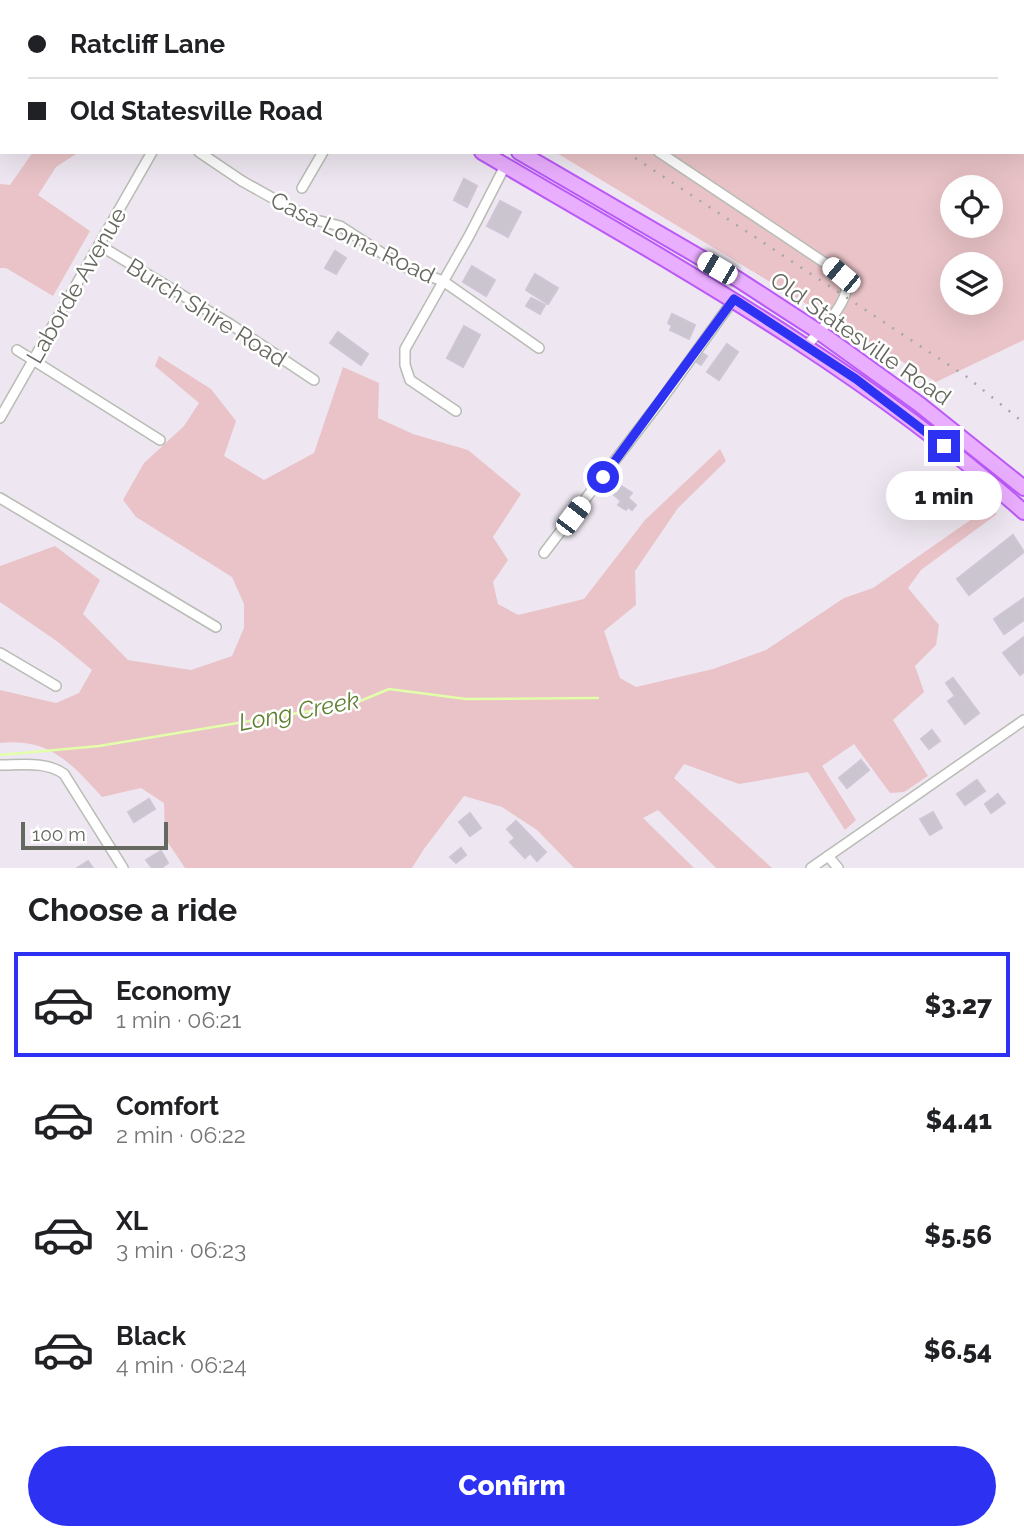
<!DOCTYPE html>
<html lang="en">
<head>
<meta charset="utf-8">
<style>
	:root { --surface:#fff; --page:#f6f6f6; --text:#202124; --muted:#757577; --line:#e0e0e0; --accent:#2d31f2 }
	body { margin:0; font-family:Raleway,sans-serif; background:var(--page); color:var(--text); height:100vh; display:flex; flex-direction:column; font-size:26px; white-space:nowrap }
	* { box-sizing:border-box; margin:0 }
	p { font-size:23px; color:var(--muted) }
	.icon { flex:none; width:38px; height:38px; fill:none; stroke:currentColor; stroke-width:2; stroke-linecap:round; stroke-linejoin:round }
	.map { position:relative; height:868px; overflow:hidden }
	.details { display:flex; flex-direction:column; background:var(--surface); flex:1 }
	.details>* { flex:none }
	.top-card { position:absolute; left:0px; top:0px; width:1026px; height:154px; box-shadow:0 7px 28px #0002; display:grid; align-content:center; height:154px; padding:0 28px; background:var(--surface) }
	.tools { position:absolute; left:940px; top:175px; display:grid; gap:14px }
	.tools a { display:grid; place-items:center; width:63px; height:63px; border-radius:50%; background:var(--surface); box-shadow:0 7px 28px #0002; font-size:35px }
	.scale { position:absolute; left:21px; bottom:18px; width:147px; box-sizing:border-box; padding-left:7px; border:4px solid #64685e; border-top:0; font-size:19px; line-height:24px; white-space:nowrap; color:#64685e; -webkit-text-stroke:5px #fff; paint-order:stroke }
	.end { position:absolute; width:32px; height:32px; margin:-16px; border:9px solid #2d31f2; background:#fff; box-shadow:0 0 0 4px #fff }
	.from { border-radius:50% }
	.bubble { position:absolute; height:49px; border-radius:24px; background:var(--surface); box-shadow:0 7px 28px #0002; font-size:23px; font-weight:800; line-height:49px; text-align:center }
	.car { position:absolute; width:21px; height:42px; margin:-21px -10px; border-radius:9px; box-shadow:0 0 5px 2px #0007; background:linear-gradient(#fff 24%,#345 0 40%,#fff 0 76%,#345 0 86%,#fff 0) }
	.top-card b { display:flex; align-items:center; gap:24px; height:66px; font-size:26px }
	.top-card b+b { border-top:2px solid var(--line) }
	.top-card i { width:18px; height:18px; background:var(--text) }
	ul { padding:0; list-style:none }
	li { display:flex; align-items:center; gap:21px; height:105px; margin:0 14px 10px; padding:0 14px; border:4px solid transparent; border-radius:0px }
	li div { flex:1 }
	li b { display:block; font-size:26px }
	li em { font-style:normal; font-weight:800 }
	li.on { border-color:var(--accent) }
	li>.icon { width:63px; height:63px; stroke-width:1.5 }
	h2 { padding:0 28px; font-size:32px; line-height:84px }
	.action { display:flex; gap:14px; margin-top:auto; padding:14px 28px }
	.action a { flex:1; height:80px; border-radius:42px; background:var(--accent); color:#fff; font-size:28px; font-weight:800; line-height:80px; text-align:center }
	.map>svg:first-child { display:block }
	.green { fill:#e9c3c7; fill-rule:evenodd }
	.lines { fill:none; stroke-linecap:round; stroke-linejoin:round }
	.stream { stroke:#e2ffa9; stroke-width:2.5 }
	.building { fill:#cac5cf; stroke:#cfc5d6; stroke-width:2 }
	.street-casing { stroke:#b8bcb4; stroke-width:12 }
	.primary-casing { stroke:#bb59f8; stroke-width:18 }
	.street { stroke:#fff; stroke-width:9 }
	.primary { stroke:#eaaeff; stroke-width:14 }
	.rail { stroke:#a7a8a5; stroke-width:2.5; stroke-dasharray:2 9; stroke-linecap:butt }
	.route { stroke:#2d31f2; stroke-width:9 }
	.labels { text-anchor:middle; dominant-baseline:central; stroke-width:5; stroke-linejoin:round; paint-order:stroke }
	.street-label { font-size:23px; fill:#64685e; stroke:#fff }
	.water-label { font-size:24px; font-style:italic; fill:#5f8030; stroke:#fff }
</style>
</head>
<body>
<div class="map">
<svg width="1024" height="868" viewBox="0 0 1024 868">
	<rect width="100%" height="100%" fill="#eee7f1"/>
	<g class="green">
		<path d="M302,0H1024V340L936,382L555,152H1024V2ZM952,187H990V226H952ZM952,264H990V303H952Z"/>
		<path d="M33,152H79L56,167L38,195L90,231L53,296L6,268H0V184L10,185Z"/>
		<path d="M159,356L211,389L236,421L224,456L264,480L314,453L343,367L379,383L378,418L413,434L468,450L521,494L493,537L508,560L493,582L498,604L518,615L584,599L645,520L720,449L726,461L678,508L635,571L636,605L604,631L620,678L636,687L713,669L766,650L844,598L873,588L989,507L997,514L921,570L908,588L939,625L936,645L915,666L924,692L893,720L928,776L904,792L890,793L854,744L822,766L856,820L845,830L808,772L739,784L684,764L674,778L772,868H716L658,810L643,818L694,868H574L537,830L502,807L464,796L424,849L412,868H185L165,838L164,803L141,788L102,797C71,763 50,738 0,743V690L56,703L79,693L92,670L58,642L0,602V566L55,546L100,580L83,614L128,660L191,670L232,656L244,628V604L232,577L136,517L123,500L144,463L184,426L199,403L155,366Z"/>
	</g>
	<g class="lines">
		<path class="stream" d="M0,755L99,746L353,704L389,689L466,699L598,698"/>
	</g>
	<g class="building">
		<path d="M464,179L477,186L467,207L454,200Z"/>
		<path d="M500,201L521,212L508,237L487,226Z"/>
		<path d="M335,251L346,258L336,274L325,268Z"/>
		<path d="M472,266L495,280L486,296L463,282Z"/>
		<path d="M535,274L558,288L548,304L526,290Z"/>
		<path d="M531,298L545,305L540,314L526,306Z"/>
		<path d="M672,314L695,325L689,339L670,330L672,326L668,323Z"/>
		<path d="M464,326L480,335L463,367L447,358Z"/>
		<path d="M338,332L368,354L361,365L330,343Z"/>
		<path d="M727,344L738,352L719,380L707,372Z"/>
		<path d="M699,351L707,356L701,365L693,360Z"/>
		<path d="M620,485L632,493L628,498L636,505L632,510L628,507L626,510L618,505L621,501L613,494Z"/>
		<path d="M1013,535L1024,552L969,595L957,579Z"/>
		<path d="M1024,598V620L1004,634L994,619Z"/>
		<path d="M1024,637V672L1020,675L1003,653Z"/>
		<path d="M953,678L979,713L965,724L948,701L955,696L946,683Z"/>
		<path d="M932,730L940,741L929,749L921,739Z"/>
		<path d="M861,760L869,770L847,788L839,778Z"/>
		<path d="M977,780L985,791L965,805L957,794Z"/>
		<path d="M998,794L1005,803L991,813L985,804Z"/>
		<path d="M149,799L155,809L134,822L128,812Z"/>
		<path d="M933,812L942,828L930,835L920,819Z"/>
		<path d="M470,813L481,828L470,836L459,822Z"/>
		<path d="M516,821L546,852L537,861L530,853L525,858L510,842L515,838L507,829Z"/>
		<path d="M461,848L466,855L456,863L450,857Z"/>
		<path d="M161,851L168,863L161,868H152L146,860Z"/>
		<path d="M88,861L93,868H77Z"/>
	</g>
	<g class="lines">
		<g class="street-casing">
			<g id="street">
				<path d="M427,0L430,2"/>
				<path d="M6,2L7,0"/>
				<path d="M0,9L2,7"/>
				<path d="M199,152L242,181L308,218L340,226L402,266L443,281L539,348"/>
				<path d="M659,152L828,265C833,269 841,274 845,280C854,299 818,333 807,345"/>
				<path d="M302,188L323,152"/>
				<path d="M99,245L230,324L314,380"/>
				<path d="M17,350L160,440"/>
				<path d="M456,411L410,380L405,365V349L469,236L505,166"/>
				<path d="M0,418L152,152"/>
				<path d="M0,498L216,627"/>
				<path d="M544,553L662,399L734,299"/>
				<path d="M0,653L56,686"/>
				<path d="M0,765C21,765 46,761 64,774L123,868"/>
				<path d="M828,856L838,868"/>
				<path d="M811,868L1024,720"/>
			</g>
		</g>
		<g class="primary-casing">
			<g id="primary">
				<path d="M224,0L227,2"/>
				<path d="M257,0L260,2"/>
				<path d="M482,152C671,263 859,365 1024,512"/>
				<path d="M519,152L739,280L819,332L919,404L1024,488"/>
			</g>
		</g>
		<use href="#street" class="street"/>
		<use href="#primary" class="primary"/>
		<g class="rail">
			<path d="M394,0L396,2"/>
			<path d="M626,152L967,377L1024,423"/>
		</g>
	</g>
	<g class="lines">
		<path class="route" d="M603,477L734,299L856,379L944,446"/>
	</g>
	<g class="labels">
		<g class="street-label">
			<text transform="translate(353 237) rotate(26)">Casa Loma Road</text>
			<text transform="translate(76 285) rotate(-60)">Laborde Avenue</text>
			<text transform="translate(207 312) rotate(32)">Burch Shire Road</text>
			<text transform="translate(861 338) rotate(35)">Old Statesville Road</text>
		</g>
		<g class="water-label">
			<text transform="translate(299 711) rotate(-11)">Long Creek</text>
		</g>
	</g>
</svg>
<div class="tools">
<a><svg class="icon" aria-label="locate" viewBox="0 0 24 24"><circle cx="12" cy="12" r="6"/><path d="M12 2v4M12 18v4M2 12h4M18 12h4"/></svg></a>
<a><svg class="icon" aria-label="layers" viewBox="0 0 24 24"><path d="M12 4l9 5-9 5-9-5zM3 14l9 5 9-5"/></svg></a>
</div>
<div class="scale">100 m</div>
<i class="end from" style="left:603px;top:477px"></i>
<i class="end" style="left:944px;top:446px"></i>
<div class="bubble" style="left:886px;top:471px;width:116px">1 min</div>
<i class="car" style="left:717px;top:268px;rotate:300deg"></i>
<i class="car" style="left:841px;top:275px;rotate:310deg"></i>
<i class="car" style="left:573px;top:516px;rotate:37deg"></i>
<div class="top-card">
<b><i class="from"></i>Ratcliff Lane</b>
<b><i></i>Old Statesville Road</b>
</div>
</div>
<section class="details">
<h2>Choose a ride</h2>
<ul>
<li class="on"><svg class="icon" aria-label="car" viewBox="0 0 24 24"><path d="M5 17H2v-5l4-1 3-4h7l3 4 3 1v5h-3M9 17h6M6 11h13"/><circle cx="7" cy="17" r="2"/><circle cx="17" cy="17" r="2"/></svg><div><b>Economy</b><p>1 min · 06:21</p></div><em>$3.27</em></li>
<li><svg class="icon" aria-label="car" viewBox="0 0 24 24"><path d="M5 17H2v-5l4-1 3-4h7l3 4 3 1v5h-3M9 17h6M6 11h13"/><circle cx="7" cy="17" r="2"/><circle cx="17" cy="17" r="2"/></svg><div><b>Comfort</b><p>2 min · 06:22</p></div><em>$4.41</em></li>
<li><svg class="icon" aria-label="car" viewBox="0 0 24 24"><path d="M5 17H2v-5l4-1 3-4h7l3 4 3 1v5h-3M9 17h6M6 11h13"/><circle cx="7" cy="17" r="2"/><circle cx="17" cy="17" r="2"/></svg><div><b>XL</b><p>3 min · 06:23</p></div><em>$5.56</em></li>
<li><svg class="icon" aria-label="car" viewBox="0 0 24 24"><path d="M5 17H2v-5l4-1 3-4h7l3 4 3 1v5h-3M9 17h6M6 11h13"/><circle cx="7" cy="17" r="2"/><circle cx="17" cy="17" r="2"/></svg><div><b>Black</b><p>4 min · 06:24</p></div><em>$6.54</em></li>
</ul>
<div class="action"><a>Confirm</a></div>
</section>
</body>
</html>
